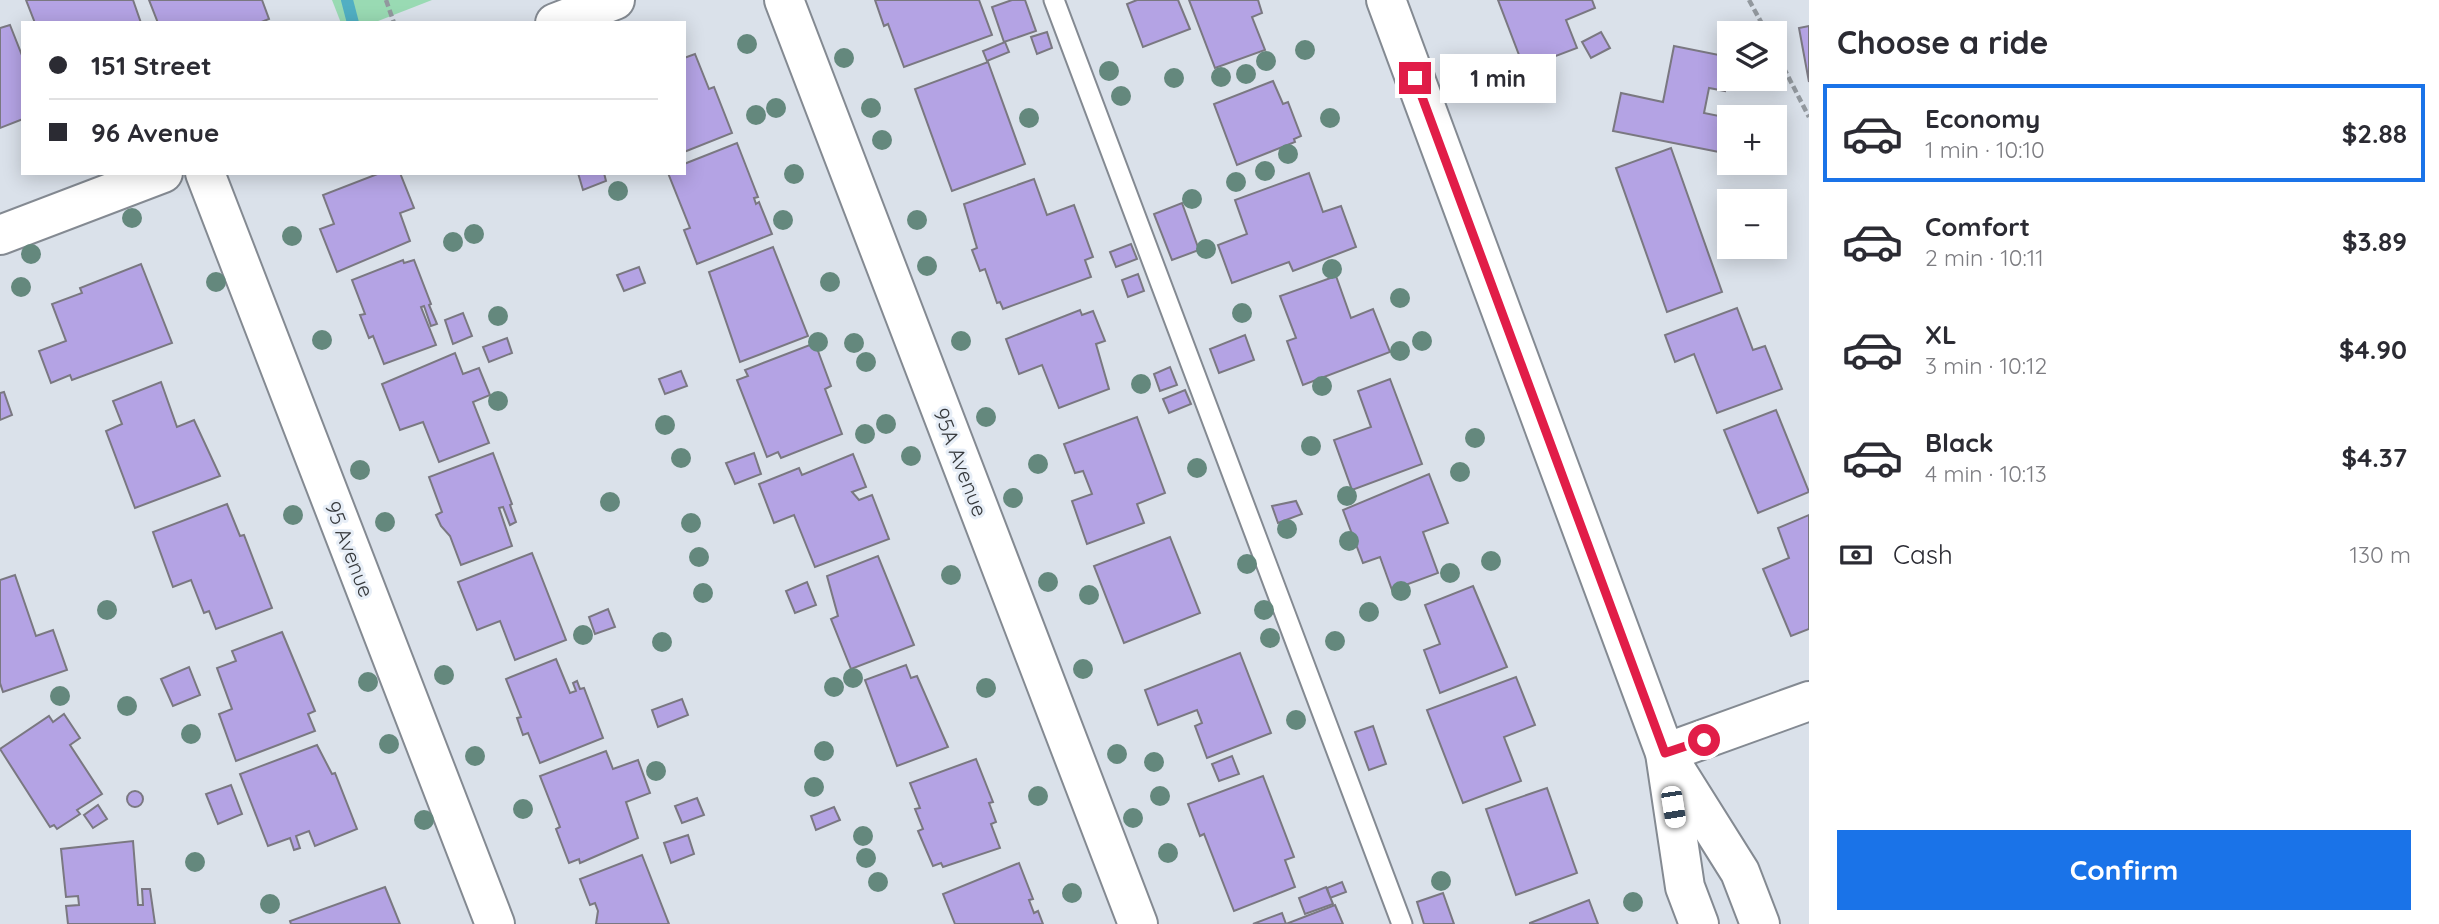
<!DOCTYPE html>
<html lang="en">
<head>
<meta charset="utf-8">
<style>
	:root { --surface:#fff; --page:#f7f7f7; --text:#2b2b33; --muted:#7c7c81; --line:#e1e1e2; --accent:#1a73e8 }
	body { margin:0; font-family:Quicksand,sans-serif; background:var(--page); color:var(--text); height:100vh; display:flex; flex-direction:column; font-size:26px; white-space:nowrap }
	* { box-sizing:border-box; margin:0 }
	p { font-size:23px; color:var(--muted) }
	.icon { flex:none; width:38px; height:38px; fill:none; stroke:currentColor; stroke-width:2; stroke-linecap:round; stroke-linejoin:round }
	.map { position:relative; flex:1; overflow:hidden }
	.panel { display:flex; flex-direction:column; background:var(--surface); width:630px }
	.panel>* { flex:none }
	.banner { position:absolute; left:21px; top:21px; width:665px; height:154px; border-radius:0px; box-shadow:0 4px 18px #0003; display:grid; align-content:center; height:154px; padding:0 28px; background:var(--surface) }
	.fabs { position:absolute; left:1717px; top:21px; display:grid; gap:14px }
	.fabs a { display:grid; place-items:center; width:70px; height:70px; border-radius:0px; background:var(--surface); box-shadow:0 4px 18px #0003; font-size:35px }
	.end { position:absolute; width:32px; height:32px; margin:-16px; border:9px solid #e11d48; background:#fff; box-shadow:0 0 0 4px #fff }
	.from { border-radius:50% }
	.bubble { position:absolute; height:49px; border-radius:0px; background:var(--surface); box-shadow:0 4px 18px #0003; font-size:23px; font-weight:700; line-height:49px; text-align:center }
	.car { position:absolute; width:21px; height:42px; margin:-21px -10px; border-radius:9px; box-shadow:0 0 5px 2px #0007; background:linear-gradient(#fff 24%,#345 0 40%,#fff 0 76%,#345 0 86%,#fff 0) }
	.banner b { display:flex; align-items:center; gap:24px; height:66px; font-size:26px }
	.banner b+b { border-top:2px solid var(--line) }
	.banner i { width:18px; height:18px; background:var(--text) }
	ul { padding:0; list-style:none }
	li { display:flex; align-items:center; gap:21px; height:98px; margin:0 14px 10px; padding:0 14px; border:4px solid transparent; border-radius:0px }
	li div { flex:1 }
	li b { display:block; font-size:26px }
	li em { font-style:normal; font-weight:700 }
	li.selected { border-color:var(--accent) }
	li>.icon { width:63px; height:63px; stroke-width:1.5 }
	h2 { padding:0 28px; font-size:32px; line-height:84px }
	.pay { display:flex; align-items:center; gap:18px; height:77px; padding:0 28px; font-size:26px }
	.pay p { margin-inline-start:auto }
	.button { display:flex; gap:14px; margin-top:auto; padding:14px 28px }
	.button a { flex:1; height:80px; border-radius:0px; background:var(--accent); color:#fff; font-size:28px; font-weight:700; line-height:80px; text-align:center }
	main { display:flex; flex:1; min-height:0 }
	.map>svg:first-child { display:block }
	.green { fill:#99dab3 }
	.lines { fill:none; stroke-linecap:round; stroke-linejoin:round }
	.stream { stroke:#51afc3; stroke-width:12 }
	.building { fill:#b4a3e4; stroke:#7a7881; stroke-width:2 }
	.service-casing { stroke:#848a92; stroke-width:23 }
	.minor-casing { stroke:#848a92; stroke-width:42 }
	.secondary-casing { stroke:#848a92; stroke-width:42 }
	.path { stroke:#92989e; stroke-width:4.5; stroke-dasharray:7 3.5; stroke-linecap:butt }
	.service { stroke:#fff; stroke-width:19 }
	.minor { stroke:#fff; stroke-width:38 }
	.secondary { stroke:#fff; stroke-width:38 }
	.tree { fill:#64887d }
	.route { stroke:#e11d48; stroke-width:9 }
	.labels { text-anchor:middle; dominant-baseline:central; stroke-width:6; stroke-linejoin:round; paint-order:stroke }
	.street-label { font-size:21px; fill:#36393c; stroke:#e7eef7 }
</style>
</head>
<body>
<main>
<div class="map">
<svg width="1809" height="924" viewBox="0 0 1809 924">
	<rect width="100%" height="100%" fill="#dae1ea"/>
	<path class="green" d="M332,0H432L373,23H341Z"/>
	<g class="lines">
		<path class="stream" d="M347,0L353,23"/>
	</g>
	<g class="building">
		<path d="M26,0H133L141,23H35Z"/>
		<path d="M149,0H262L269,19L259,23H158Z"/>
		<path d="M875,0H979L992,35L904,67L888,24L884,26Z"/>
		<path d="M1012,0H1025L1036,31L1004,42L992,7Z"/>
		<path d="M1137,0H1178L1190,29L1143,47L1127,4Z"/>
		<path d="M1189,0H1258L1262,13L1252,17L1265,50L1215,68Z"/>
		<path d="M1498,0H1592L1595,8L1566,20L1577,48L1524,68Z"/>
		<path d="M10,25L23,58V119L0,128V28Z"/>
		<path d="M1809,26V82L1799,28Z"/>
		<path d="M1047,32L1052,48L1037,54L1031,37Z"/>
		<path d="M1601,32L1610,48L1591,58L1582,42Z"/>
		<path d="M1005,42L1009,52L987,61L983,51Z"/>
		<path d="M1674,46L1729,57L1725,91L1709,88L1704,113L1729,118V154L1613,131L1621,93L1663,102Z"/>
		<path d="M695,54L709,89L714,87L732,133L684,152V58Z"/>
		<path d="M988,62L1025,164L952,191L915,89Z"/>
		<path d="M1273,81L1283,104L1288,102L1301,136L1294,139L1295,142L1237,165L1214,104Z"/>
		<path d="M737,143L758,197L754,198L756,204L759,202L772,234L697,264L684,230L690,228L668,173H684V164Z"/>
		<path d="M1671,148L1722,292L1667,312L1616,168Z"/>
		<path d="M380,173H400L414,208L400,213L410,241L337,272L320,229L334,224L323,195Z"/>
		<path d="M578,173H604L606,181L583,190Z"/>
		<path d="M1309,173L1323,212L1341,206L1356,247L1293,271L1289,262L1232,283L1218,245L1247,234L1235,200Z"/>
		<path d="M1034,179L1047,215L1074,205L1093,257L1085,260L1091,277L1003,309L1000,302L997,303L985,269L980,271L972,250L977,248L964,204Z"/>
		<path d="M1182,203L1199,250L1172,260L1154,214Z"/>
		<path d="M1131,244L1137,259L1116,267L1110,252Z"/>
		<path d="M773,247L808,336L740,362L709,272Z"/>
		<path d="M403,260L404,263L414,260L431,304L429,305L437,324L431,326L424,306L421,307L436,345L384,364L373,336L369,338L360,315L365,314L352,280Z"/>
		<path d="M141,264L172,343L72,380L70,375L51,383L39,351L66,341L52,304L82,293L80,288Z"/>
		<path d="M639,267L645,283L624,291L617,275Z"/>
		<path d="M1138,274L1144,291L1128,297L1122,280Z"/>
		<path d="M1336,276L1351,318L1373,309L1390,352L1303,385L1287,341L1296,338L1280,296Z"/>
		<path d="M1737,308L1753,350L1765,346L1782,389L1717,413L1694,354L1675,362L1665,335Z"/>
		<path d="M1080,310L1082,315L1093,311L1105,341L1096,344L1109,389L1059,408L1042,365L1019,374L1006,339Z"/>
		<path d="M463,313L472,336L453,344L445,320Z"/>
		<path d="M1245,335L1254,360L1219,373L1210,349Z"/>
		<path d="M507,338L512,353L489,362L483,347Z"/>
		<path d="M815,343L831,386L825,389L842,434L781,458L778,452L767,457L737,380L748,376L745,370Z"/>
		<path d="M455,353L463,374L479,368L490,395L473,402L489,443L439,462L423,422L400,430L382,384Z"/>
		<path d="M1170,367L1177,385L1160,391L1154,374Z"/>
		<path d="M681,371L687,386L665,394L659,379Z"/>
		<path d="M1390,379L1422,464L1352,490L1334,440L1371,427L1358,391Z"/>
		<path d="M161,382L177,427L194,420L220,476L135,508L106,431L122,424L113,401Z"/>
		<path d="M1185,390L1191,404L1169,413L1163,399Z"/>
		<path d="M4,392L12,415L0,420V393Z"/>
		<path d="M1776,410L1809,492L1758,513L1724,430Z"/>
		<path d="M1137,417L1165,493L1137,504L1144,523L1087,544L1072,501L1092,494L1083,471L1075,473L1064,444Z"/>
		<path d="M493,453L512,504L510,505L516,522L510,525L503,507L499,508L512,546L461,565L450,536L441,526L436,515L442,512L429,477Z"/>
		<path d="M754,453L761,474L735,484L726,463Z"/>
		<path d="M853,454L866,487L852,492L859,500L872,495L889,539L815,567L794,515L774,523L759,484L799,468L802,475Z"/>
		<path d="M1429,474L1448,523L1423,532L1438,573L1392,590L1380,557L1363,563L1343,510Z"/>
		<path d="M1296,501L1302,514L1278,523L1272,506Z"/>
		<path d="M227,504L240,536L244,535L272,608L216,629L209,611L204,613L191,580L173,587L153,532Z"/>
		<path d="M1809,515V629L1791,636L1763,569L1789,558L1778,528Z"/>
		<path d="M1170,537L1200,613L1124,643L1094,566Z"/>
		<path d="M532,553L566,640L515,660L500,621L477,630L458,582Z"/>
		<path d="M878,556L914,645L851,669L831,619L838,616L827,576Z"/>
		<path d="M15,575L36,636L53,630L67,670L3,692L0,683V580Z"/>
		<path d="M807,582L816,605L795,613L786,591Z"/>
		<path d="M1473,586L1507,667L1440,693L1424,650L1440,644L1425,605Z"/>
		<path d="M608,609L615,627L595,634L589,617Z"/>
		<path d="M282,632L315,711L308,714L315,731L236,761L219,714L232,709L217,668L236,661L232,651Z"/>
		<path d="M1240,653L1271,733L1207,758L1195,726L1202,723L1197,710L1158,725L1145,690Z"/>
		<path d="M556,659L570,693L576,691L573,683L577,681L580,689L584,688L603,738L540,763L528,733L523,735L517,718L521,717L506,679Z"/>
		<path d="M906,665L911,678L917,676L948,747L897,766L865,680Z"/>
		<path d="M189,667L200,695L173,706L161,679Z"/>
		<path d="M1516,677L1535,725L1504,737L1521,781L1463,803L1427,710Z"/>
		<path d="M682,699L688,715L658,727L652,710Z"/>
		<path d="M64,714L80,738L70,745L102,794L77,810L80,814L57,829L54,825L50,827L0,749L49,716L53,722Z"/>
		<path d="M1373,726L1386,764L1369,770L1355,732Z"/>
		<path d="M317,745L332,774L335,773L357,829L315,846L309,831L296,836L300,848L294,850L290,838L268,846L240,774Z"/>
		<path d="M606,751L613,769L638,760L650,793L626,802L638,838L580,863L579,859L569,863L556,829L560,827L540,776Z"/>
		<path d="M1232,756L1239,774L1219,781L1212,764Z"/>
		<path d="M976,759L993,802L989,803L996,822L991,824L1000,848L943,867L941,863L933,866L918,831L923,829L915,809L920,808L910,783Z"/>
		<path d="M1263,776L1294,857L1285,860L1295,887L1234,911L1204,834L1200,836L1188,804Z"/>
		<path d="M231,785L242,814L218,824L206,794Z"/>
		<path d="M1547,788L1577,873L1516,895L1486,809Z"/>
		<circle cx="135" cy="799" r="8"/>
		<path d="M697,798L704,815L682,823L675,806Z"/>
		<path d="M98,805L107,819L93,828L84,815Z"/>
		<path d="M834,807L840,820L816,830L811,816Z"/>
		<path d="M688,835L694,854L671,863L664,843Z"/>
		<path d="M133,841L138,905H143L142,889H150L155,924H68L66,906L79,905L78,896L66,897L61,849Z"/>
		<path d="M642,855L669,924H596L598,911L595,903L590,905L580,879Z"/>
		<path d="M1019,863L1033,899L1029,900L1034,913L1038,911L1043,924H955L943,894Z"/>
		<path d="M1342,882L1346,892L1330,898L1327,888Z"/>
		<path d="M385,887L400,924H291L290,921Z"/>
		<path d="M1326,887L1333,904L1305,914L1299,898Z"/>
		<path d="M1443,893L1454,924H1424L1417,902Z"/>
		<path d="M1589,900L1598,924H1530V923Z"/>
		<path d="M1335,905L1343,924H1253L1282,913L1286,924Z"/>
	</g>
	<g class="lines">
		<g class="service-casing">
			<path id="service" d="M1054,0L1402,924"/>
		</g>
		<g class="minor-casing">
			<g id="minor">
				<path d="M784,0L1138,924"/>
				<path d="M555,23L615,0"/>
				<path d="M205,173L495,924"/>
				<path d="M0,235L163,173"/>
				<path d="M1665,753L1809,701"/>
			</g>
		</g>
		<g class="secondary-casing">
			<g id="secondary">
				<path d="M1386,0L1665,753L1685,887L1699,924"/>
				<path d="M1674,767L1740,872L1760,924"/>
			</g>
		</g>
		<g class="path">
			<path d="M386,0L394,23"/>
			<path d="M1749,0L1767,33"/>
			<path d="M1774,49L1809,117"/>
		</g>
		<use href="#service" class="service"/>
		<use href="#minor" class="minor"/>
		<use href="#secondary" class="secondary"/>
	</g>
	<g class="tree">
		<circle cx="747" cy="44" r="10"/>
		<circle cx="1305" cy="50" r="10"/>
		<circle cx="844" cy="58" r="10"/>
		<circle cx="1266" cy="61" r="10"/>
		<circle cx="1109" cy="71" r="10"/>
		<circle cx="1246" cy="74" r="10"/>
		<circle cx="1221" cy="77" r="10"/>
		<circle cx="1174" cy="78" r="10"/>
		<circle cx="1121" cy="96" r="10"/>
		<circle cx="776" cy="108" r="10"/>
		<circle cx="871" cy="108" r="10"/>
		<circle cx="756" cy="115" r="10"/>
		<circle cx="1029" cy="118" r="10"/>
		<circle cx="1330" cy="118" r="10"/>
		<circle cx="882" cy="140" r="10"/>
		<circle cx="1288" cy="154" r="10"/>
		<circle cx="1265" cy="171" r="10"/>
		<circle cx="794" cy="174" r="10"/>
		<circle cx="1236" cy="182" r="10"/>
		<circle cx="618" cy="191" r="10"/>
		<circle cx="1192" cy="199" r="10"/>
		<circle cx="132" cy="218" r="10"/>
		<circle cx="783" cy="220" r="10"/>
		<circle cx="917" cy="220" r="10"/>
		<circle cx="474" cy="234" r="10"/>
		<circle cx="292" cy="236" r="10"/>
		<circle cx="453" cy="242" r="10"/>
		<circle cx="1206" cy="249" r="10"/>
		<circle cx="31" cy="254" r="10"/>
		<circle cx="927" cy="266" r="10"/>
		<circle cx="1332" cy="269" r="10"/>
		<circle cx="216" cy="282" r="10"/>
		<circle cx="830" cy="282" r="10"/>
		<circle cx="21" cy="287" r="10"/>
		<circle cx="1400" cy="298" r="10"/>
		<circle cx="1242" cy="313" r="10"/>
		<circle cx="498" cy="316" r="10"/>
		<circle cx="322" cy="340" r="10"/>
		<circle cx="961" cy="341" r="10"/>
		<circle cx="1422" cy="341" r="10"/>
		<circle cx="818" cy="342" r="10"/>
		<circle cx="854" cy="343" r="10"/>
		<circle cx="1400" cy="351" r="10"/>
		<circle cx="866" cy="362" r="10"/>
		<circle cx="1141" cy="384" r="10"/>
		<circle cx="1322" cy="386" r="10"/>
		<circle cx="498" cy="401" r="10"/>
		<circle cx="986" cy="417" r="10"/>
		<circle cx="886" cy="424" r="10"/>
		<circle cx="665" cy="425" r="10"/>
		<circle cx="865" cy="434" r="10"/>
		<circle cx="1475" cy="438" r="10"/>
		<circle cx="1311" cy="446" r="10"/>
		<circle cx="911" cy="456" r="10"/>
		<circle cx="681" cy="458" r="10"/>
		<circle cx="1038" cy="464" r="10"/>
		<circle cx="1197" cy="468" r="10"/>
		<circle cx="360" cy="470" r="10"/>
		<circle cx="1460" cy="472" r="10"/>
		<circle cx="1347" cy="496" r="10"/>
		<circle cx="1013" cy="498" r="10"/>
		<circle cx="610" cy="502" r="10"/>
		<circle cx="293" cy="515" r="10"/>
		<circle cx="385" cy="522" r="10"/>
		<circle cx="691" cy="523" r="10"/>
		<circle cx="1287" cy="529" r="10"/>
		<circle cx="1349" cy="541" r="10"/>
		<circle cx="699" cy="557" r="10"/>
		<circle cx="1491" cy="561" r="10"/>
		<circle cx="1247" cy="564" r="10"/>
		<circle cx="1450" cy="573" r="10"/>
		<circle cx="951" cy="575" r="10"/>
		<circle cx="1048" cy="582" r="10"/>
		<circle cx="1401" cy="591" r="10"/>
		<circle cx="703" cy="593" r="10"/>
		<circle cx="1089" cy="595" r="10"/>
		<circle cx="107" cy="610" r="10"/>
		<circle cx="1264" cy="610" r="10"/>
		<circle cx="1369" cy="612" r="10"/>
		<circle cx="583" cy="635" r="10"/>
		<circle cx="1270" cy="638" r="10"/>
		<circle cx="1335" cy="641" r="10"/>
		<circle cx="662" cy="642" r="10"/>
		<circle cx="1083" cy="669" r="10"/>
		<circle cx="444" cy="675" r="10"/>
		<circle cx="853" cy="678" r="10"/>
		<circle cx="368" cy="682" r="10"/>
		<circle cx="834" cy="687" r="10"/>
		<circle cx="986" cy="688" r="10"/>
		<circle cx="60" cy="696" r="10"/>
		<circle cx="127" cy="706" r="10"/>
		<circle cx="1296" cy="720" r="10"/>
		<circle cx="191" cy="734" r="10"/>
		<circle cx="389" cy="744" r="10"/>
		<circle cx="824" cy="751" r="10"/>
		<circle cx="1117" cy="754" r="10"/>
		<circle cx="475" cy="756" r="10"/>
		<circle cx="1154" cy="762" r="10"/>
		<circle cx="656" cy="771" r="10"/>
		<circle cx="814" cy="787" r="10"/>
		<circle cx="1038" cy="796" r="10"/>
		<circle cx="1160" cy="796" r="10"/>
		<circle cx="523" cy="809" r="10"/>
		<circle cx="1133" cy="818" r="10"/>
		<circle cx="424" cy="820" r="10"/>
		<circle cx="863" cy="836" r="10"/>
		<circle cx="1168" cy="853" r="10"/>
		<circle cx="866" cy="858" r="10"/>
		<circle cx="195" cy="862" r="10"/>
		<circle cx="1441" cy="881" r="10"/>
		<circle cx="878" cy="882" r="10"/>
		<circle cx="1072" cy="893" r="10"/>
		<circle cx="1633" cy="902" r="10"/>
		<circle cx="270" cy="904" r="10"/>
	</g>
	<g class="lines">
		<path class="route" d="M1415,78L1665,753L1704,740"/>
	</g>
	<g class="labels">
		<g class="street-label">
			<text transform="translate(961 462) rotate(69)">95A Avenue</text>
			<text transform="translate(350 549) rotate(69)">95 Avenue</text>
		</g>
	</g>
</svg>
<div class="fabs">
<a><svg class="icon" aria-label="layers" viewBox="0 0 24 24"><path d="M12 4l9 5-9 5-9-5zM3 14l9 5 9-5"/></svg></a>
<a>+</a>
<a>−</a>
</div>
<i class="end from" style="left:1704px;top:740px"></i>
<i class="end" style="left:1415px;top:78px"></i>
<div class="bubble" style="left:1440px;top:54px;width:116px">1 min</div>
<i class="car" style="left:1673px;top:807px;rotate:171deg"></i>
<div class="banner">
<b><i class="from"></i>151 Street</b>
<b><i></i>96 Avenue</b>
</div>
</div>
<section class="panel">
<h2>Choose a ride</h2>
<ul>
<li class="selected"><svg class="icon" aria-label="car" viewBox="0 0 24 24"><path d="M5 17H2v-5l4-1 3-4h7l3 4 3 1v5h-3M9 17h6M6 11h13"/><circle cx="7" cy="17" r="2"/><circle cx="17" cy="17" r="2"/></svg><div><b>Economy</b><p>1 min · 10:10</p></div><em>$2.88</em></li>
<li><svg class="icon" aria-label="car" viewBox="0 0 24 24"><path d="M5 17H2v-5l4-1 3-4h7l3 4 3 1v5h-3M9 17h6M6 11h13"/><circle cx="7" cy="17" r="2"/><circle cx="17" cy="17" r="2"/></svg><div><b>Comfort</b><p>2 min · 10:11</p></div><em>$3.89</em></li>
<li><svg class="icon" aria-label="car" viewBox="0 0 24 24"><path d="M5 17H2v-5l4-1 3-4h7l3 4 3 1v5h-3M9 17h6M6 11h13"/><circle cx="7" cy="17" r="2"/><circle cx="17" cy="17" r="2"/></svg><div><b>XL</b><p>3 min · 10:12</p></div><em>$4.90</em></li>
<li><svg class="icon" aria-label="car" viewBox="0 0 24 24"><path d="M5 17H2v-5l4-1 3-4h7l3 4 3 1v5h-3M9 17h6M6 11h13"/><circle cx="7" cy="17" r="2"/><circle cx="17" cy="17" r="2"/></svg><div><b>Black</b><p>4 min · 10:13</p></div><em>$4.37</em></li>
</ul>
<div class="pay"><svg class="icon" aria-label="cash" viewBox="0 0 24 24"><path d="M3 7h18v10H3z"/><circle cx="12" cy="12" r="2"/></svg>Cash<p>130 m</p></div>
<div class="button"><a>Confirm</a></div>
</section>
</main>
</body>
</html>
